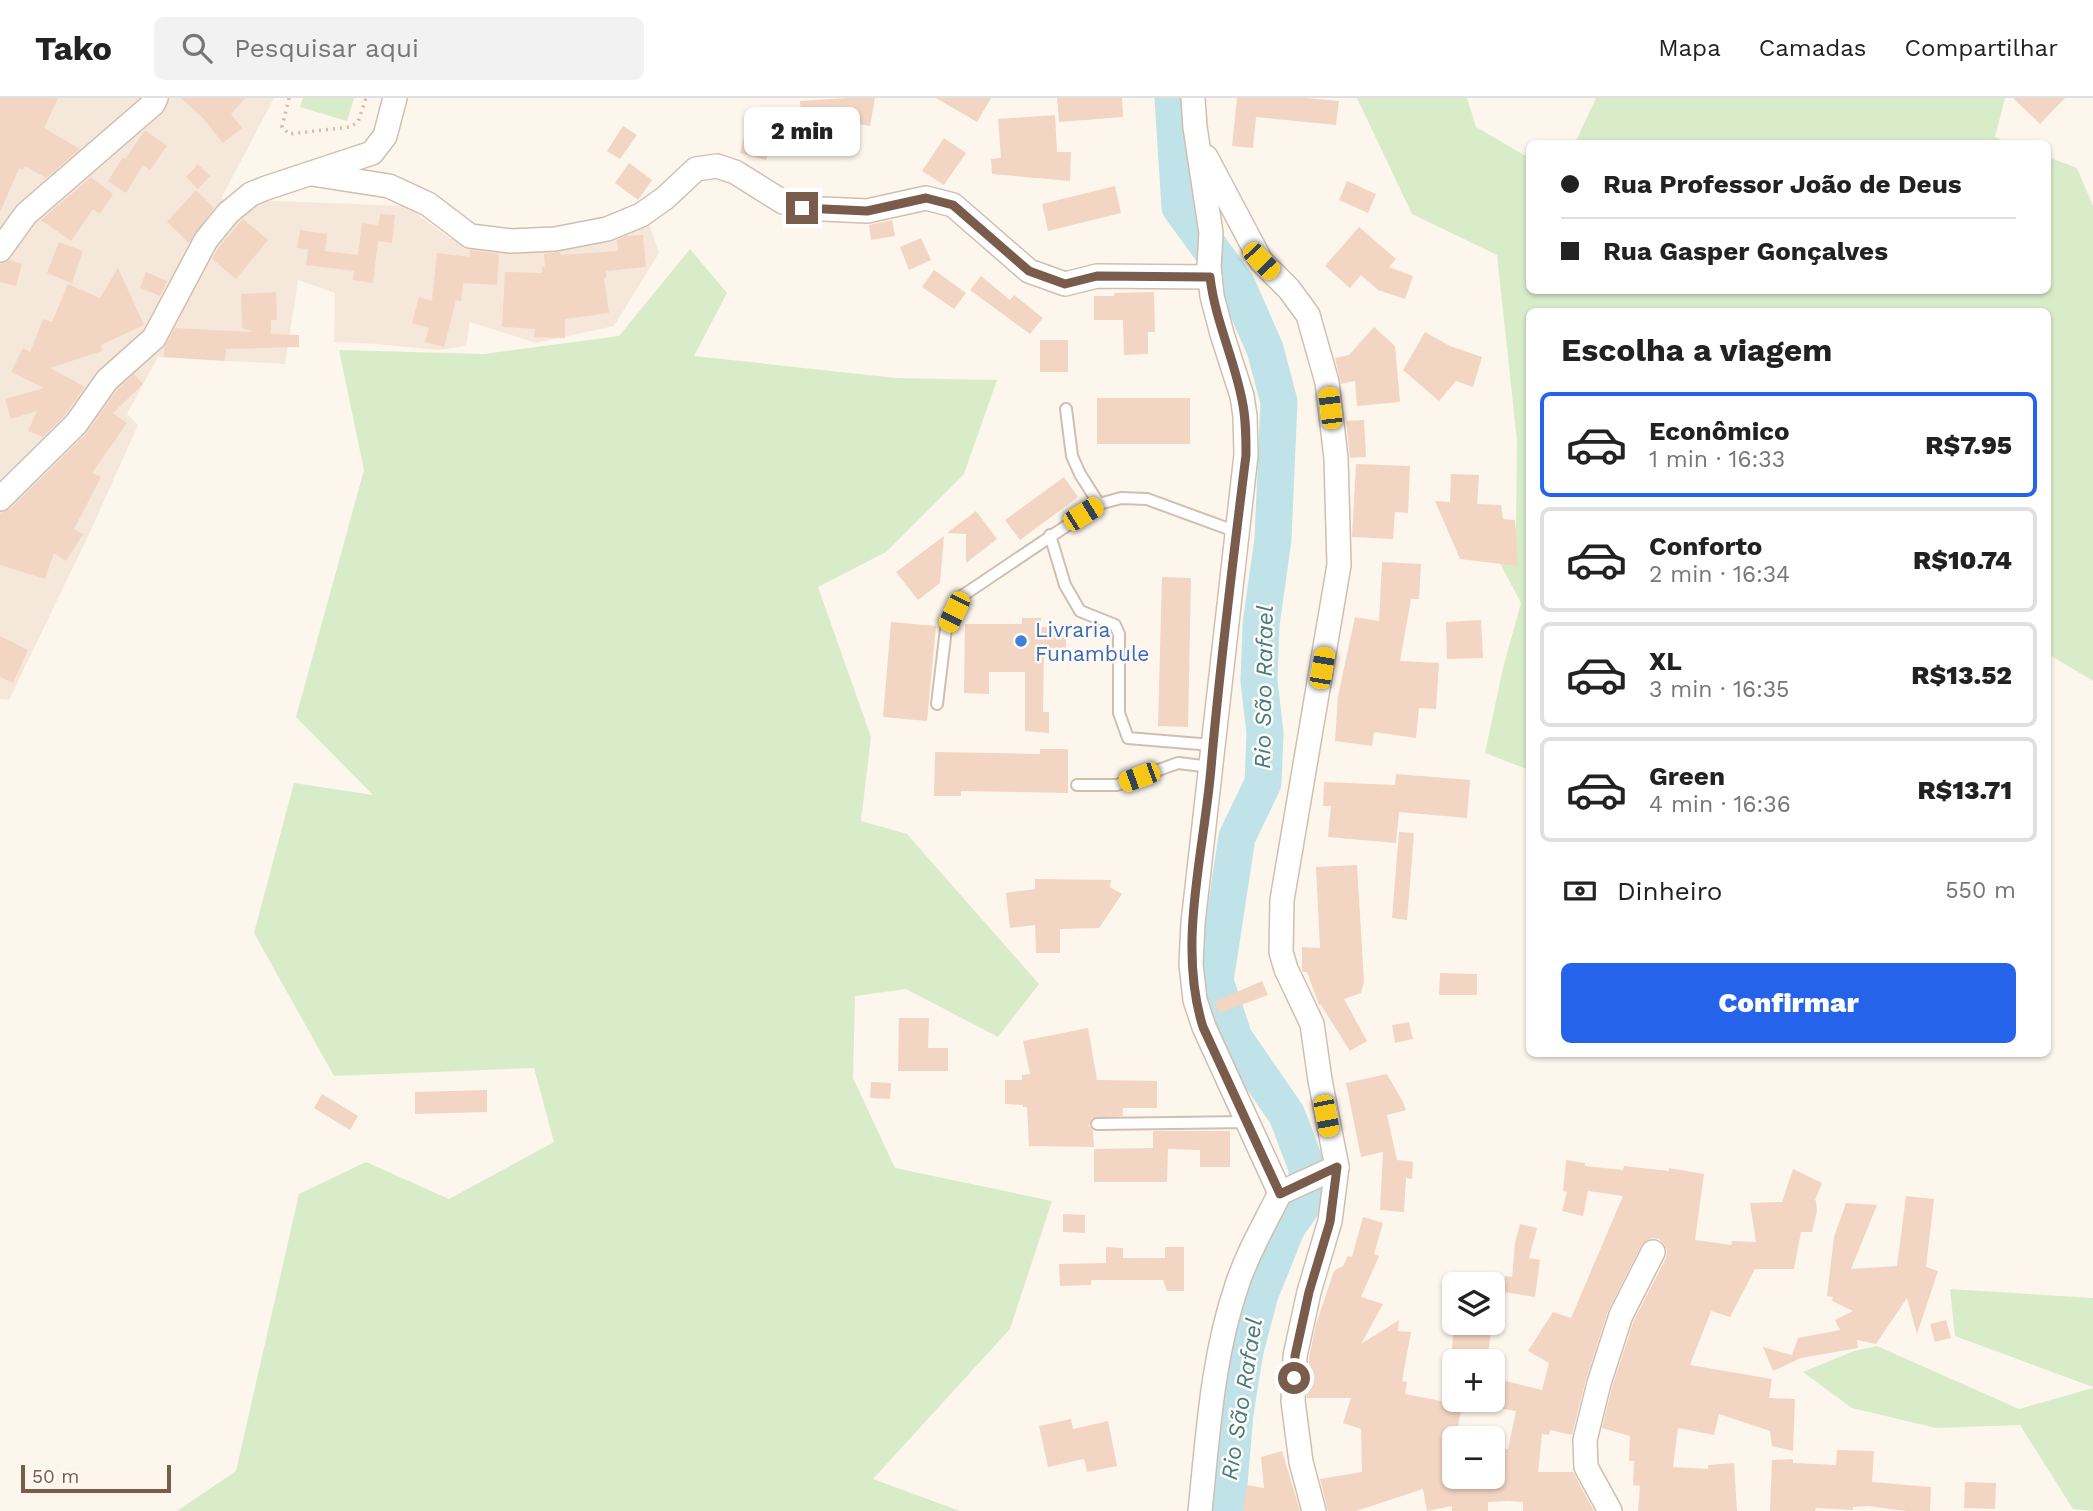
<!DOCTYPE html>
<html lang="pt">
<head>
<meta charset="utf-8">
<style>
	:root { --surface:#fff; --page:#f2f2f2; --text:#222; --muted:#767676; --line:#e0e0e0; --accent:#2563eb }
	body { margin:0; font-family:"Work Sans",sans-serif; background:var(--page); color:var(--text); height:100vh; display:flex; flex-direction:column; font-size:26px; white-space:nowrap }
	* { box-sizing:border-box; margin:0 }
	p { font-size:23px; color:var(--muted) }
	.icon { flex:none; width:38px; height:38px; fill:none; stroke:currentColor; stroke-width:2; stroke-linecap:round; stroke-linejoin:round }
	.map { position:relative; flex:1; overflow:hidden }
	.drawer { position:absolute; left:1526px; top:210px; width:525px; height:749px; display:flex; flex-direction:column; background:var(--surface); border-radius:10px; box-shadow:0 2px 5px #0004 }
	.drawer>* { flex:none }
	.banner { position:absolute; left:1526px; top:42px; width:525px; height:154px; border-radius:10px; box-shadow:0 2px 5px #0004; display:grid; align-content:center; height:154px; padding:0 35px; background:var(--surface) }
	.fabs { position:absolute; left:1442px; top:1174px; display:grid; gap:14px }
	.fabs a { display:grid; place-items:center; width:63px; height:63px; border-radius:10px; background:var(--surface); box-shadow:0 2px 5px #0004; font-size:35px }
	.scale { position:absolute; left:21px; bottom:18px; width:150px; box-sizing:border-box; padding-left:7px; border:4px solid #7a5c4d; border-top:0; font-size:19px; line-height:24px; white-space:nowrap; color:#7a5c4d; -webkit-text-stroke:5px #fffaf3; paint-order:stroke }
	.end { position:absolute; width:32px; height:32px; margin:-16px; border:9px solid #7a5c4d; background:#fff; box-shadow:0 0 0 4px #fff }
	.from { border-radius:50% }
	.bubble { position:absolute; height:49px; border-radius:10px; background:var(--surface); box-shadow:0 2px 5px #0004; font-size:23px; font-weight:800; line-height:49px; text-align:center }
	.car { position:absolute; width:21px; height:42px; margin:-21px -10px; border-radius:9px; box-shadow:0 0 5px 2px #0007; background:linear-gradient(#f5c518 24%,#345 0 40%,#f5c518 0 76%,#345 0 86%,#f5c518 0) }
	.banner b { display:flex; align-items:center; gap:24px; height:66px; font-size:26px }
	.banner b+b { border-top:2px solid var(--line) }
	.banner i { width:18px; height:18px; background:var(--text) }
	ul { padding:0; list-style:none }
	li { display:flex; align-items:center; gap:21px; height:105px; margin:0 14px 10px; padding:0 21px; border:4px solid var(--line); border-radius:10px }
	li div { flex:1 }
	li b { display:block; font-size:26px }
	li em { font-style:normal; font-weight:800 }
	li.current { border-color:var(--accent) }
	li>.icon { width:63px; height:63px; stroke-width:1.5 }
	h2 { padding:0 35px; font-size:32px; line-height:84px }
	.pay { display:flex; align-items:center; gap:18px; height:77px; padding:0 35px; font-size:26px }
	.pay p { margin-inline-start:auto }
	.cta { display:flex; gap:14px; margin-top:auto; padding:14px 35px }
	.cta a { flex:1; height:80px; border-radius:10px; background:var(--accent); color:#fff; font-size:28px; font-weight:800; line-height:80px; text-align:center }
	header { display:flex; align-items:center; gap:42px; box-sizing:border-box; height:98px; padding:0 35px; background:var(--surface); border-bottom:2px solid var(--line) }
	header strong { font-size:33px }
	nav { display:flex; gap:38px; margin-inline-start:auto; font-size:24px }
	.search { width:490px; height:63px; background:var(--page); display:flex; align-items:center; gap:18px; box-sizing:border-box; padding:0 24px; border-radius:10px; color:var(--muted); font-size:26px }
	.map>svg:first-child { display:block }
	.residential { fill:#f5e8da }
	.green { fill:#d8ecc9 }
	.lines { fill:none; stroke-linecap:round; stroke-linejoin:round }
	.river { stroke:#bfe3e8; stroke-width:37 }
	.building { fill:#f3d5c3 }
	.lane-casing { stroke:#d1beb0; stroke-width:14 }
	.street-casing { stroke:#d1beb0; stroke-width:26 }
	.path { stroke:#d9b8a5; stroke-width:3.5; stroke-dasharray:2 5; stroke-linecap:butt }
	.lane { stroke:#fff; stroke-width:10 }
	.street { stroke:#fff; stroke-width:23 }
	.route { stroke:#7a5c4d; stroke-width:9 }
	.shop-dot { fill:#3f7fe0; stroke:#fffaf3; stroke-width:2.5 }
	.labels { text-anchor:middle; dominant-baseline:central; stroke-width:5; stroke-linejoin:round; paint-order:stroke }
	.shop-label { font-size:21px; fill:#366cbe; stroke:#fffaf3; text-anchor:start }
	.water-label { font-size:23px; font-style:italic; fill:#437c86; stroke:#fffaf3 }
</style>
</head>
<body>
<header>
<strong>Tako</strong>
<div class="search"><svg class="icon" aria-label="search" viewBox="0 0 24 24"><circle cx="10" cy="10" r="6"/><path d="M15 15l6 6"/></svg>Pesquisar aqui</div>
<nav><a>Mapa</a><a>Camadas</a><a>Compartilhar</a></nav>
</header>
<div class="map">
<svg width="2093" height="1413" viewBox="0 0 2093 1413">
	<rect width="100%" height="100%" fill="#fdf6ec"/>
	<path class="residential" d="M0,0H274L221,101L407,108L449,140L498,150L648,122L659,155L614,228L536,245L470,224L466,248L437,252L377,246L334,244L335,195L298,182L285,266L158,259L127,316L138,327L90,434L9,602L0,601Z"/>
	<g class="green">
		<path d="M303,0H354L347,23L300,9Z"/>
		<path d="M1357,0H1467L1476,29L1529,60L1530,192H2048V59L2077,70L2093,108V583L2048,556V214H1530L1529,672L1485,655L1503,570L1521,505L1483,433L1516,430L1517,343L1497,157L1412,116Z"/>
		<path d="M1596,0H2005L1995,39L2010,45H1575Z"/>
		<path d="M690,151L727,195L694,258L896,280L997,282L964,376L886,454L818,489L871,639L861,723L907,736L1039,886L998,939L906,891L855,898L853,980L895,1070L1052,1103L1010,1231L873,1381L960,1413H177L236,1373L299,1096L366,1064L449,1101L554,1044L534,970L334,978L254,835L294,685L373,697L296,619L364,372L339,252L484,256L619,238Z"/>
		<path d="M1950,1191L2093,1200V1289L1955,1238Z"/>
		<path d="M1877,1248L2019,1311L2093,1290V1413L2073,1411L2020,1327L1936,1330L1852,1310L1803,1274L1854,1253Z"/>
	</g>
	<g class="lines">
		<path class="river" d="M1173,0L1180,109L1237,187L1265,251L1279,304L1273,441L1261,527L1259,583L1265,635L1263,685L1237,739L1215,883L1234,940L1287,1017L1307,1070L1306,1102L1287,1129L1260,1196L1245,1253L1235,1315L1229,1386L1225,1413"/>
	</g>
	<g class="building">
		<path d="M0,0H58L44,30L80,51L46,80L25,68L23,72L19,70L0,114Z"/>
		<path d="M181,0H245L231,16L242,30L223,45L203,20Z"/>
		<path d="M847,0H875L870,28L833,22L834,28L822,29L823,52L804,53L803,37L784,35L786,19L801,21L800,3Z"/>
		<path d="M936,0H991L977,24Z"/>
		<path d="M1057,0H1122L1123,19L1059,24Z"/>
		<path d="M1237,0H1307L1339,3L1336,27L1256,19L1253,50L1232,48Z"/>
		<path d="M2013,0H2065L2040,26Z"/>
		<path d="M1055,17L1057,54H1071L1070,83L992,76L991,61L1001,60L998,21Z"/>
		<path d="M623,28L637,37L620,61L607,53Z"/>
		<path d="M145,32L167,48L150,72L143,67L126,95L108,83L123,59L125,61Z"/>
		<path d="M744,38L771,45L766,62L740,55Z"/>
		<path d="M944,40L966,55L944,87L922,73Z"/>
		<path d="M629,65L652,82L638,102L615,85Z"/>
		<path d="M198,66L210,78L198,91L186,79Z"/>
		<path d="M91,79L113,96L100,116L93,111L71,143L41,122Z"/>
		<path d="M1347,83L1376,96L1368,115L1339,102Z"/>
		<path d="M1115,88L1121,115L1048,133L1042,106Z"/>
		<path d="M196,92L214,110L189,145L167,124Z"/>
		<path d="M380,116L395,117L392,145L378,143L373,185L353,182L354,173L306,167L308,151L297,150L300,132L327,136L325,153L358,157L362,125L378,127Z"/>
		<path d="M243,121L268,142L236,181L212,161L218,150Z"/>
		<path d="M892,122L895,138L871,142L869,127Z"/>
		<path d="M1359,129L1396,161L1389,169L1413,178L1405,201L1378,192L1361,177L1350,190L1325,168Z"/>
		<path d="M643,137L646,169L606,173V180H604L609,215L565,221V240L534,239L535,231L502,229L505,174L542,175V169H545L544,156L560,154L561,157L618,153L617,142L626,138Z"/>
		<path d="M921,140L931,162L909,172L900,149Z"/>
		<path d="M59,144L83,153L72,185L47,175Z"/>
		<path d="M470,152L499,156L497,187L463,185L461,203L456,202L444,249L425,244L429,230L412,225L419,199L432,203L437,155L470,159Z"/>
		<path d="M10,162L22,166L16,188L0,184V166Z"/>
		<path d="M118,170L144,227L101,247L102,253L50,270L85,289L65,317L43,339L28,333L37,313L11,321L5,301L44,290L11,274L23,250L30,254L43,221L52,224L68,186L100,200Z"/>
		<path d="M934,172L966,195L954,211L922,189Z"/>
		<path d="M146,174L167,183L160,198L140,190Z"/>
		<path d="M981,178L1010,202L1014,197L1043,220L1030,236L970,192Z"/>
		<path d="M276,194L277,222H271V236L299,237V249L226,251L225,263L164,259V249L175,230L253,234L242,230L241,196Z"/>
		<path d="M1154,194L1155,234H1148V256L1124,257L1123,222H1094V198H1114V195Z"/>
		<path d="M1374,229L1395,248L1400,304L1357,308L1355,283L1341,286L1335,260L1349,257Z"/>
		<path d="M1425,234L1450,248L1482,259L1473,289L1456,283L1439,303L1403,272Z"/>
		<rect x="1040" y="242" width="28" height="32"/>
		<path d="M134,276L143,286L113,315L127,325L92,375L101,379L74,431L83,436L66,463L54,455L45,481L0,467V415L10,411L86,336L118,291Z"/>
		<rect x="1097" y="300" width="93" height="46"/>
		<path d="M1364,322L1366,359L1350,360L1346,323Z"/>
		<path d="M1356,366L1410,368L1408,415L1395,414L1393,441L1352,439Z"/>
		<path d="M1451,376L1479,377L1477,406L1501,407L1503,421L1515,422L1518,468L1460,461L1435,403L1450,404Z"/>
		<path d="M1064,379L1078,399L1020,442L1005,422Z"/>
		<path d="M976,413L997,441L966,465V436L947,435Z"/>
		<path d="M944,438L940,485L918,502L896,474Z"/>
		<path d="M1382,464L1421,466L1419,501H1411L1400,563L1439,565L1436,611L1419,610L1416,640L1374,634L1372,648L1335,643L1338,598L1355,519L1379,523Z"/>
		<path d="M1162,479L1191,480L1188,629L1158,628Z"/>
		<path d="M1022,520H1041V529H1066V550H1044L1043,614H1049V635L1025,633V574H989V596L964,595L965,526H1022Z"/>
		<path d="M1481,522L1483,560L1447,561L1446,524Z"/>
		<path d="M891,524L936,528L927,623L883,619Z"/>
		<path d="M0,538L28,552L13,585L0,579Z"/>
		<path d="M1040,651H1068V695L961,693V698H934L935,654L1040,656Z"/>
		<path d="M1396,676L1470,682L1467,720L1399,714L1396,745L1328,739L1331,708H1323L1324,684L1395,687Z"/>
		<path d="M1399,734L1414,735L1407,822L1392,820Z"/>
		<path d="M1357,767L1364,884L1361,895L1344,901L1367,943L1350,953L1321,907H1319L1307,874H1303L1302,871V849L1320,850L1316,769Z"/>
		<path d="M1035,781L1111,782L1110,789L1122,796L1099,830L1060,831V855H1036L1035,827L1010,830L1006,795L1035,791Z"/>
		<path d="M1440,875L1477,876V897H1439Z"/>
		<path d="M1262,883L1268,897L1219,915L1214,904Z"/>
		<path d="M899,920H929L928,950H948V973H898Z"/>
		<path d="M1409,924L1413,941L1395,945L1392,927Z"/>
		<path d="M1088,930L1097,982L1157,983V1010H1123V1018L1092,1020L1089,1027L1093,1033L1094,1049L1029,1048L1027,1009H1023V1007L1005,1006V982H1022V977L1030,976L1023,943Z"/>
		<path d="M1387,976L1403,1004L1406,1012L1387,1017L1397,1062L1413,1064L1412,1081L1406,1080L1404,1114L1380,1112L1383,1054L1361,1059L1346,985Z"/>
		<path d="M871,984L891,985L890,1001L870,1000Z"/>
		<path d="M487,992V1014L415,1016V994Z"/>
		<path d="M322,996L358,1018L350,1032L314,1010Z"/>
		<path d="M1153,1033H1230V1069H1200V1052L1168,1051L1167,1084H1094V1051L1153,1050Z"/>
		<path d="M1566,1062L1585,1065V1068L1623,1072L1624,1068L1669,1073V1070L1704,1076L1695,1142L1731,1147L1732,1143L1756,1144L1750,1105L1782,1104L1793,1071L1822,1085L1815,1102L1816,1103L1817,1113L1812,1134H1801L1794,1171H1755L1730,1219L1711,1213L1690,1267L1772,1281L1769,1300L1795,1301L1793,1353L1772,1348L1770,1333L1719,1316L1714,1337L1678,1330L1673,1369L1708,1371V1367L1734,1365L1737,1413H1638L1640,1388L1633,1387L1634,1363H1629L1630,1338L1602,1330L1612,1289L1634,1222L1666,1160L1667,1153L1664,1146L1659,1141L1652,1140L1641,1148L1608,1213L1586,1281L1572,1337L1550,1332L1549,1337L1542,1336L1538,1374H1573L1594,1413H1523V1404L1508,1403L1488,1404V1413H1452V1408L1427,1413L1423,1391L1356,1413H1328L1320,1381L1362,1374L1361,1331L1343,1325L1351,1300H1307L1309,1260L1316,1226L1334,1173L1343,1168L1348,1158L1352,1159L1363,1119L1383,1125L1374,1156L1379,1158L1361,1199L1383,1206L1361,1246L1399,1222L1398,1233L1411,1234L1402,1283L1407,1284L1405,1296L1462,1307L1456,1339L1448,1338L1447,1379H1493V1349L1508,1351L1516,1313L1493,1309V1280L1542,1292L1549,1265L1528,1253L1553,1214L1571,1220L1623,1098L1588,1093L1583,1118L1562,1113L1567,1094L1563,1093Z"/>
		<path d="M1906,1098L1934,1101L1926,1169L1938,1173L1917,1236L1907,1200L1876,1246L1857,1242L1858,1250L1801,1260L1773,1273L1763,1249L1792,1257L1798,1240L1840,1232L1835,1222L1853,1213L1832,1203L1833,1199L1827,1198L1834,1139L1846,1105L1877,1107L1851,1171L1897,1168Z"/>
		<path d="M1063,1116L1085,1117V1135L1063,1134Z"/>
		<path d="M1520,1126L1537,1130L1529,1160L1540,1162L1535,1199L1503,1194L1505,1178L1512,1179L1515,1145Z"/>
		<path d="M1106,1149L1123,1150V1160H1165V1149H1184V1193H1167L1163,1182H1091V1187L1060,1188L1059,1166L1106,1165Z"/>
		<path d="M1946,1222L1951,1240L1935,1244L1930,1226Z"/>
		<path d="M1454,1225H1492L1487,1264H1451Z"/>
		<path d="M1071,1321L1073,1331L1108,1323L1117,1368L1087,1374L1084,1361L1048,1369L1039,1328Z"/>
		<path d="M1837,1352L1874,1353L1872,1384L1931,1389L1930,1413H1906L1868,1408L1853,1409V1412L1816,1410L1815,1413H1770L1772,1362L1793,1361V1365L1836,1367Z"/>
		<path d="M1282,1353L1300,1413H1243L1247,1387L1264,1390L1261,1359Z"/>
		<path d="M1965,1384L1996,1385L1995,1411L1964,1410Z"/>
	</g>
	<g class="lines">
		<g class="lane-casing">
			<g id="lane">
				<path d="M1066,311L1072,358L1080,376L1099,406"/>
				<path d="M1050,437L1065,487L1080,513L1115,527L1119,536V615L1128,640L1212,647"/>
				<path d="M937,606L946,531L962,498L1099,406L1121,400L1147,401L1237,434"/>
				<path d="M1077,687H1117L1178,665L1211,669"/>
				<path d="M1097,1026L1247,1024"/>
			</g>
		</g>
		<g class="street-casing">
			<g id="street">
				<path d="M1193,0L1195,29L1211,135L1209,169L1212,198L1222,236L1242,298L1245,318L1246,357L1193,825L1191,866L1195,902L1204,929L1280,1095C1265,1125 1247,1156 1237,1187C1212,1260 1208,1337 1200,1413"/>
				<path d="M1206,59L1261,163L1289,191L1308,217L1327,284L1336,360L1339,467L1282,802L1281,854L1286,871L1312,926L1320,982L1337,1069L1330,1123L1309,1194L1295,1258L1293,1303L1301,1364L1314,1413"/>
				<path d="M312,76L389,88L428,106L470,138L511,143L555,141L607,131L641,117L665,100L696,71L717,68L735,74L783,104L801,110L867,113L926,100L953,107L1029,173L1065,186L1097,178L1210,179"/>
				<path d="M0,152L26,116L153,6L156,0"/>
				<path d="M0,401L76,326L107,282L154,240L206,142L228,115L251,96L266,90L372,55L385,38L395,0"/>
				<path d="M1280,1095L1337,1069"/>
				<path d="M1610,1413L1586,1369L1585,1342L1599,1285L1621,1217L1653,1154"/>
			</g>
		</g>
		<path class="path" d="M289,0L282,29L289,36L350,29L358,24L366,0"/>
		<use href="#lane" class="lane"/>
		<use href="#street" class="street"/>
	</g>
	<g class="lines">
		<path class="route" d="M802,110L867,113L926,100L953,107L1029,173L1065,186L1097,178L1210,179C1215,222 1234,260 1242,302C1246,320 1246,338 1246,357C1233,461 1220,565 1211,670C1204,754 1177,847 1203,929L1280,1096L1337,1069L1330,1124L1309,1194L1295,1258L1294,1280"/>
	</g>
	<circle class="shop-dot" cx="1021" cy="543" r="7"/>
	<g class="labels">
		<g class="shop-label">
			<text x="1035" y="531">Livraria<tspan x="1035" dy="24">Funambule</tspan></text>
		</g>
		<g class="water-label">
			<text transform="translate(1264 589) rotate(-89)">Rio São Rafael</text>
			<text transform="translate(1242 1301) rotate(-81)">Rio São Rafael</text>
		</g>
	</g>
</svg>
<div class="fabs">
<a><svg class="icon" aria-label="layers" viewBox="0 0 24 24"><path d="M12 4l9 5-9 5-9-5zM3 14l9 5 9-5"/></svg></a>
<a>+</a>
<a>−</a>
</div>
<div class="scale">50 m</div>
<i class="end from" style="left:1294px;top:1280px"></i>
<i class="end" style="left:802px;top:110px"></i>
<div class="bubble" style="left:744px;top:9px;width:116px">2 min</div>
<i class="car" style="left:1261px;top:163px;rotate:136deg"></i>
<i class="car" style="left:1330px;top:310px;rotate:353deg"></i>
<i class="car" style="left:1083px;top:416px;rotate:58deg"></i>
<i class="car" style="left:954px;top:514px;rotate:206deg"></i>
<i class="car" style="left:1322px;top:570px;rotate:10deg"></i>
<i class="car" style="left:1139px;top:679px;rotate:250deg"></i>
<i class="car" style="left:1326px;top:1018px;rotate:169deg"></i>
<div class="banner">
<b><i class="from"></i>Rua Professor João de Deus</b>
<b><i></i>Rua Gasper Gonçalves</b>
</div>
<section class="drawer">
<h2>Escolha a viagem</h2>
<ul>
<li class="current"><svg class="icon" aria-label="car" viewBox="0 0 24 24"><path d="M5 17H2v-5l4-1 3-4h7l3 4 3 1v5h-3M9 17h6M6 11h13"/><circle cx="7" cy="17" r="2"/><circle cx="17" cy="17" r="2"/></svg><div><b>Econômico</b><p>1 min · 16:33</p></div><em>R$7.95</em></li>
<li><svg class="icon" aria-label="car" viewBox="0 0 24 24"><path d="M5 17H2v-5l4-1 3-4h7l3 4 3 1v5h-3M9 17h6M6 11h13"/><circle cx="7" cy="17" r="2"/><circle cx="17" cy="17" r="2"/></svg><div><b>Conforto</b><p>2 min · 16:34</p></div><em>R$10.74</em></li>
<li><svg class="icon" aria-label="car" viewBox="0 0 24 24"><path d="M5 17H2v-5l4-1 3-4h7l3 4 3 1v5h-3M9 17h6M6 11h13"/><circle cx="7" cy="17" r="2"/><circle cx="17" cy="17" r="2"/></svg><div><b>XL</b><p>3 min · 16:35</p></div><em>R$13.52</em></li>
<li><svg class="icon" aria-label="car" viewBox="0 0 24 24"><path d="M5 17H2v-5l4-1 3-4h7l3 4 3 1v5h-3M9 17h6M6 11h13"/><circle cx="7" cy="17" r="2"/><circle cx="17" cy="17" r="2"/></svg><div><b>Green</b><p>4 min · 16:36</p></div><em>R$13.71</em></li>
</ul>
<div class="pay"><svg class="icon" aria-label="cash" viewBox="0 0 24 24"><path d="M3 7h18v10H3z"/><circle cx="12" cy="12" r="2"/></svg>Dinheiro<p>550 m</p></div>
<div class="cta"><a>Confirmar</a></div>
</section>
</div>
</body>
</html>
